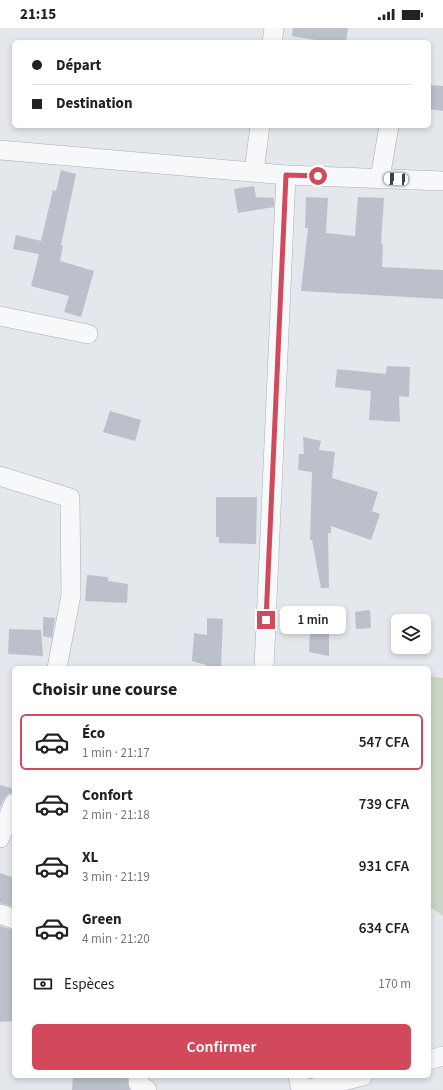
<!DOCTYPE html>
<html lang="fr">
<head>
<meta charset="utf-8">
<style>
	:root { --surface:#fff; --page:#f6f6f6; --text:#222; --muted:#767676; --line:#e0e0e0; --accent:#d1495b }
	body { margin:0; font-family:"Source Sans 3",sans-serif; background:var(--page); color:var(--text); height:100vh; display:flex; flex-direction:column; font-size:15px; white-space:nowrap }
	* { box-sizing:border-box; margin:0 }
	p { font-size:13px; color:var(--muted) }
	.icon { flex:none; width:22px; height:22px; fill:none; stroke:currentColor; stroke-width:2; stroke-linecap:round; stroke-linejoin:round }
	.map { position:relative; flex:1; overflow:hidden }
	.sheet { position:absolute; left:12px; top:638px; width:419px; height:412px; display:flex; flex-direction:column; background:var(--surface); border-radius:6px; box-shadow:0 2px 6px #0003 }
	.sheet>* { flex:none }
	.banner { position:absolute; left:12px; top:12px; width:419px; height:88px; border-radius:6px; box-shadow:0 2px 6px #0003; display:grid; align-content:center; height:88px; padding:0 20px; background:var(--surface) }
	.fabs { position:absolute; left:391px; top:586px; display:grid; gap:8px }
	.fabs a { display:grid; place-items:center; width:40px; height:40px; border-radius:6px; background:var(--surface); box-shadow:0 2px 6px #0003; font-size:20px }
	.end { position:absolute; width:18px; height:18px; margin:-9px; border:5px solid #d1495b; background:#fff; box-shadow:0 0 0 2px #fff }
	.from { border-radius:50% }
	.bubble { position:absolute; height:28px; border-radius:6px; background:var(--surface); box-shadow:0 2px 6px #0003; font-size:13px; font-weight:600; line-height:28px; text-align:center }
	.car { position:absolute; width:12px; height:24px; margin:-12px -6px; border-radius:5px; box-shadow:0 0 3px 1px #0007; background:linear-gradient(#fff 24%,#345 0 40%,#fff 0 76%,#345 0 86%,#fff 0) }
	.banner b { display:flex; align-items:center; gap:14px; height:38px; font-size:15px }
	.banner b+b { border-top:1px solid var(--line) }
	.banner i { width:10px; height:10px; background:var(--text) }
	ul { padding:0; list-style:none }
	li { display:flex; align-items:center; gap:12px; height:56px; margin:0 8px 6px; padding:0 12px; border:2px solid transparent; border-radius:6px }
	li div { flex:1 }
	li b { display:block; font-size:15px }
	li em { font-style:normal; font-weight:600 }
	li.current { border-color:var(--accent) }
	li>.icon { width:36px; height:36px; stroke-width:1.5 }
	h2 { padding:0 20px; font-size:18px; line-height:48px }
	.pay { display:flex; align-items:center; gap:10px; height:44px; padding:0 20px; font-size:15px }
	.pay p { margin-inline-start:auto }
	.button { display:flex; gap:8px; margin-top:auto; padding:8px 20px }
	.button a { flex:1; height:46px; border-radius:6px; background:var(--accent); color:#fff; font-size:16px; font-weight:600; line-height:46px; text-align:center }
	.status { display:flex; justify-content:space-between; align-items:center; height:28px; padding:0 20px; background:var(--surface); direction:ltr }
	.status svg { height:11px; fill:currentColor }
	.map>svg:first-child { display:block }
	.green { fill:#c9d6c5 }
	.building { fill:#bbc0ca }
	.lines { fill:none; stroke-linecap:round; stroke-linejoin:round }
	.minor-casing { stroke:#a9aeb7; stroke-width:20 }
	.minor { stroke:#f7f8fa; stroke-width:19 }
	.route { stroke:#d1495b; stroke-width:5 }
</style>
</head>
<body>
<div class="status"><b>21:15</b><svg viewBox="0 0 49 12"><path d="M0 12V9h3v3zM5 12V6h3v6zM10 12V3h3v9zM15 12V0h3v12zM26 1h20v11H26zM47 4h2v5h-2z"/></svg></div>
<div class="map">
<svg width="443" height="1062" viewBox="0 0 443 1062">
	<rect width="100%" height="100%" fill="#e4e7ec"/>
	<path class="green" d="M429,648L443,650V888L429,878Z"/>
	<g class="building">
		<path d="M293,0H348L346,14H327L292,8Z"/>
		<path d="M429,57L443,58V83L429,81Z"/>
		<path d="M61,142L76,146L61,217H63L60,233L94,243L81,289L64,284L69,268L31,258L39,226L13,221L16,207L41,213L53,162L56,163Z"/>
		<path d="M254,158L256,169L274,170V179L238,185L234,161Z"/>
		<path d="M306,169L328,170L326,205L355,208L358,169L384,170L381,216H383L382,239L443,242V271L301,263L308,200H305Z"/>
		<path d="M387,338L410,339L409,369L399,368L400,394L369,392L371,363L335,359L337,341L386,346Z"/>
		<path d="M110,383L141,392L135,413L103,404Z"/>
		<path d="M303,409L321,413L319,422L335,424L332,450L378,464L372,483L380,486L371,512L331,498V505H328L329,560H321L312,512H310L312,444L298,442L299,426H304Z"/>
		<path d="M216,469H257L256,516L219,515V509H216Z"/>
		<path d="M87,547L108,549V553L128,556L127,575L85,573Z"/>
		<path d="M370,582L371,600L356,601L355,584Z"/>
		<path d="M329,587V628L309,624L311,592Z"/>
		<path d="M43,589L55,590L52,610L43,608Z"/>
		<path d="M207,590L223,591L221,640H206V637L192,633L194,605L207,607Z"/>
		<path d="M9,601L41,602L43,628L8,626Z"/>
		<path d="M0,757L14,761V764L8,766L4,771L0,780Z"/>
		<path d="M0,845L14,850V879L0,875Z"/>
		<path d="M0,898L14,902V993L0,994Z"/>
		<path d="M73,1048H127L130,1062H72Z"/>
	</g>
	<g class="lines">
		<g class="minor-casing">
			<g id="minor">
				<path d="M272,14L274,0"/>
				<path d="M0,122L286,147L443,153"/>
				<path d="M254,143L260,98"/>
				<path d="M380,150L389,98"/>
				<path d="M0,288L88,306"/>
				<path d="M0,448L70,470L71,567L57,640"/>
				<path d="M264,640L286,147"/>
				<path d="M0,810L14,775"/>
				<path d="M0,886L14,891"/>
				<path d="M429,1032L443,1028"/>
				<path d="M138,1048V1055L147,1062"/>
				<path d="M298,1048L301,1062"/>
				<path d="M306,1062L363,1048"/>
			</g>
		</g>
		<use href="#minor" class="minor"/>
	</g>
	<g class="lines">
		<path class="route" d="M266,592L286,147L318,148"/>
	</g>
</svg>
<div class="fabs">
<a><svg class="icon" aria-label="layers" viewBox="0 0 24 24"><path d="M12 4l9 5-9 5-9-5zM3 14l9 5 9-5"/></svg></a>
</div>
<i class="end from" style="left:318px;top:148px"></i>
<i class="end" style="left:266px;top:592px"></i>
<div class="bubble" style="left:280px;top:578px;width:66px">1 min</div>
<i class="car" style="left:396px;top:151px;rotate:273deg"></i>
<div class="banner">
<b><i class="from"></i>Départ</b>
<b><i></i>Destination</b>
</div>
<section class="sheet">
<h2>Choisir une course</h2>
<ul>
<li class="current"><svg class="icon" aria-label="car" viewBox="0 0 24 24"><path d="M5 17H2v-5l4-1 3-4h7l3 4 3 1v5h-3M9 17h6M6 11h13"/><circle cx="7" cy="17" r="2"/><circle cx="17" cy="17" r="2"/></svg><div><b>Éco</b><p>1 min · 21:17</p></div><em>547 CFA</em></li>
<li><svg class="icon" aria-label="car" viewBox="0 0 24 24"><path d="M5 17H2v-5l4-1 3-4h7l3 4 3 1v5h-3M9 17h6M6 11h13"/><circle cx="7" cy="17" r="2"/><circle cx="17" cy="17" r="2"/></svg><div><b>Confort</b><p>2 min · 21:18</p></div><em>739 CFA</em></li>
<li><svg class="icon" aria-label="car" viewBox="0 0 24 24"><path d="M5 17H2v-5l4-1 3-4h7l3 4 3 1v5h-3M9 17h6M6 11h13"/><circle cx="7" cy="17" r="2"/><circle cx="17" cy="17" r="2"/></svg><div><b>XL</b><p>3 min · 21:19</p></div><em>931 CFA</em></li>
<li><svg class="icon" aria-label="car" viewBox="0 0 24 24"><path d="M5 17H2v-5l4-1 3-4h7l3 4 3 1v5h-3M9 17h6M6 11h13"/><circle cx="7" cy="17" r="2"/><circle cx="17" cy="17" r="2"/></svg><div><b>Green</b><p>4 min · 21:20</p></div><em>634 CFA</em></li>
</ul>
<div class="pay"><svg class="icon" aria-label="cash" viewBox="0 0 24 24"><path d="M3 7h18v10H3z"/><circle cx="12" cy="12" r="2"/></svg>Espèces<p>170 m</p></div>
<div class="button"><a>Confirmer</a></div>
</section>
</div>
</body>
</html>
